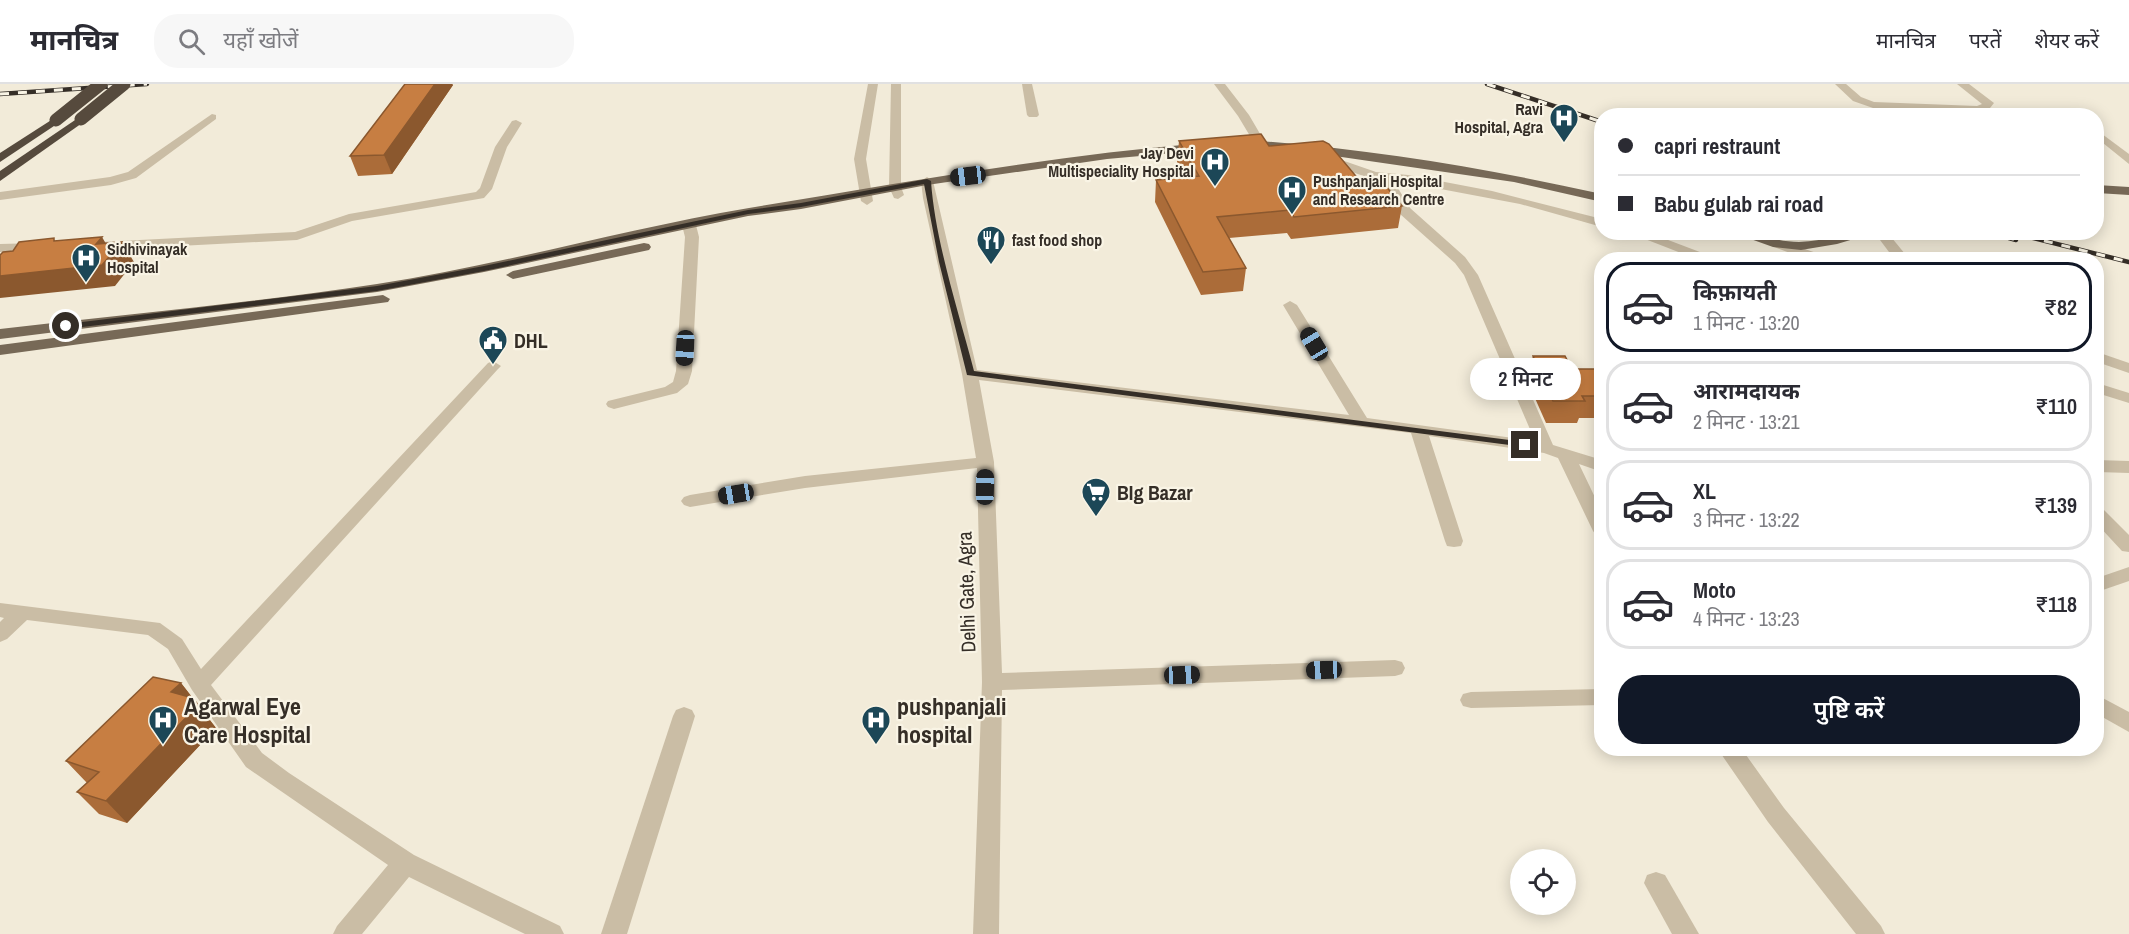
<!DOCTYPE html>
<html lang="hi">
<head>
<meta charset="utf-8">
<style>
	:root { --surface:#fff; --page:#f7f7f7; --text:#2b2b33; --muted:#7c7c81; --line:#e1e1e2; --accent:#111827 }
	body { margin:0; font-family:"Archivo Narrow","Noto Sans Devanagari",sans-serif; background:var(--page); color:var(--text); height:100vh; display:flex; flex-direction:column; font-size:22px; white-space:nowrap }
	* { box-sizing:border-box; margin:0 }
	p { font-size:20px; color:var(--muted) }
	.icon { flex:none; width:33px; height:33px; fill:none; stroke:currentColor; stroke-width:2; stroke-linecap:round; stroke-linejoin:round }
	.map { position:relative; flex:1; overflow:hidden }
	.details { position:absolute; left:1594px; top:168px; width:510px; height:504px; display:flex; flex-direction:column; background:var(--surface); border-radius:24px; box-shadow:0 3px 15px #0003 }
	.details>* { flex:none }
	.top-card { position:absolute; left:1594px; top:24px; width:510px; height:132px; border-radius:24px; box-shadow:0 3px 15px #0003; display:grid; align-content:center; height:132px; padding:0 24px; background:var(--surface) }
	.tools { position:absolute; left:1510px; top:765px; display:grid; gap:12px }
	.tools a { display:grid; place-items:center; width:66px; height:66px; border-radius:50%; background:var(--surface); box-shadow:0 3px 15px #0003; font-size:30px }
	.end { position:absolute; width:27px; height:27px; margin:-14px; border:8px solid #352e27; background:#fff; box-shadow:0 0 0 3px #fff }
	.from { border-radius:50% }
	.bubble { position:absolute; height:42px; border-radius:21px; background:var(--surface); box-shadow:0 3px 15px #0003; font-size:20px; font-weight:600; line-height:42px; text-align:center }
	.car { position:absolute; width:18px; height:36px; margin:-18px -9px; border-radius:8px; box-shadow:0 0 4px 2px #0007; background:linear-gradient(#222 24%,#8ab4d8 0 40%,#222 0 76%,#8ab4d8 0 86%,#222 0) }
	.top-card b { display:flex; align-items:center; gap:21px; height:57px; font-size:22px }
	.top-card b+b { border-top:2px solid var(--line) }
	.top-card i { width:15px; height:15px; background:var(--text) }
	ul { padding:10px 0 0; list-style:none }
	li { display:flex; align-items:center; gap:18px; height:90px; margin:0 12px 9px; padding:0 12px; border:3px solid var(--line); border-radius:24px }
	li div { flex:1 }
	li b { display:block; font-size:22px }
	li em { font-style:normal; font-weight:600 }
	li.active { border-color:var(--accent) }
	li>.icon { width:54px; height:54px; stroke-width:1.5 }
	.button { display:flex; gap:12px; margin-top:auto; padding:12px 24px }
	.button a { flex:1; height:69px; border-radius:24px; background:var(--accent); color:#fff; font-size:24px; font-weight:600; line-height:69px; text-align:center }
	header { display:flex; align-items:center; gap:36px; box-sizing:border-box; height:84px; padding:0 30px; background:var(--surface); border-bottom:2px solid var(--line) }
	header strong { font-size:28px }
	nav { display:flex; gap:33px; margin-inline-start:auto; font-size:21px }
	.search { width:420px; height:54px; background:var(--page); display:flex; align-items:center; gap:15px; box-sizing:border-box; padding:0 21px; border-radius:24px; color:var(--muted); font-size:22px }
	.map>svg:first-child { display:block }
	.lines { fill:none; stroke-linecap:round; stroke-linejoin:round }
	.minor { fill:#cabda5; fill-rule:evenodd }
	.major { fill:#776957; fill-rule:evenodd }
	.highway { fill:#564a3d; fill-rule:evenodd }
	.rail-casing { stroke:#352e27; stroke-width:4.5 }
	.rail { stroke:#f9f4e5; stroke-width:3; stroke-dasharray:9; stroke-linecap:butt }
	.highway-bridge { stroke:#564a3d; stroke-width:13 }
	.wall { fill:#ab6c39 }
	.shaded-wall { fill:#8b582e }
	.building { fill:#c77e42; stroke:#8b582e; stroke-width:1.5 }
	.route { fill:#352e27 }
	.labels { text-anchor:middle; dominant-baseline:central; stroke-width:4.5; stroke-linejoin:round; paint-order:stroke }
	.far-poi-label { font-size:16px; font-weight:bold; fill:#352e27; stroke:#f9f4e5; text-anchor:start }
	.poi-label { font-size:20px; font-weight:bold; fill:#352e27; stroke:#f9f4e5; text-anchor:start }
	.street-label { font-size:20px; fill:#352e27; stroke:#f9f4e5 }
	.near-poi-label { font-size:24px; font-weight:bold; fill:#352e27; stroke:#f9f4e5; text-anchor:start }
</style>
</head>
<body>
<header>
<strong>मानचित्र</strong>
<div class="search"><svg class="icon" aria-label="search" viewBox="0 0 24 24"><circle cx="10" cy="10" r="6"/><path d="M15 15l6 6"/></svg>यहाँ खोजें</div>
<nav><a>मानचित्र</a><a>परतें</a><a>शेयर करें</a></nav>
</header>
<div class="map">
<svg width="2129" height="850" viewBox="0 0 2129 850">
	<rect width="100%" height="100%" fill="#f2ebd9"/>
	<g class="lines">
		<g class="minor">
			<path d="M868,0H878L866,75L873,117L867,121L861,117L854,75Z"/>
			<path d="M891,0H901V103L904,111L898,115L894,114L889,103Z"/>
			<path d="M1022,0H1032L1039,31L1037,33H1029L1027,31Z"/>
			<path d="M1214,0H1225L1249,31L1266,60L1264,62H1256L1238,32Z"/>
			<path d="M1835,0H1846L1861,13L1874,18L1977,22L1982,20L1957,0H1969L1994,19L1990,24L1978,28L1873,24L1853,17Z"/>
			<path d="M212,30L216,31V35L136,94L111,101L0,116V108L110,93L128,88Z"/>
			<path d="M516,36L522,39L507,63L492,105L484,114L352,137L297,156L101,166L94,162L101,158L295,148L349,130L476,108L480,104L495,63L512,37Z"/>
			<path d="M2102,50L2129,70V80L2098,55V51Z"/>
			<path d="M1327,71L1376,88L1408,91L1492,107L1602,135V143L1520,120L1393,96L1410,124L1465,173L1478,191L1553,361L1602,376V388L1579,380L1602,428V453L1596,451L1593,447L1558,374L1544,369L1429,352L1463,457L1461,462L1454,463L1447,462L1445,457L1411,349L979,296L994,378L1002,589L1395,576L1402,578L1405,584L1402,590L1395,592L1002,606L999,850H973L982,598L977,384L805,404L690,423L684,421L681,417L684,413L690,411L805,392L976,374L962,290L923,114L921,97L927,93L933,97L977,286L1349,331L1283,221L1290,217L1297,221L1367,334L1535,357L1464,191L1455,179L1400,130L1381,98L1323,78L1321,75Z"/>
			<path d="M689,137L696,141L699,153L692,287L688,300L677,309L614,325L608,323L606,320L608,317L665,303L673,298L676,287L685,153L682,141Z"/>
			<path d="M1627,148H1647L1721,176H1699Z"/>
			<path d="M1874,148H1887L1910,176H1895Z"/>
			<path d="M1779,156L1828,173L1830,176H1809L1774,163L1772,160Z"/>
			<path d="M38,159L43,160L45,163L43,166L0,168V160Z"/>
			<path d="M2097,268L2129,279V289L2097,278Z"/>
			<path d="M493,277L501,282L498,285L211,601L262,669L289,689L414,771L560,842L564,850H525L409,793L362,850H333L337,842L388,781L246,683L192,606L168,565L148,551L27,536L7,555L0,558V538L4,534L0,533V519L160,539L182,555L201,585L488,279Z"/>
			<path d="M2097,299L2129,309V319L2097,309Z"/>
			<path d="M2097,376L2129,377V389L2097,388Z"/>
			<path d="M2097,423L2103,425L2129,451V468L2122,467L2097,440Z"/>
			<path d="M2129,483V497L2097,508V494Z"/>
			<path d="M1602,605V621L1471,624L1463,622L1460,616L1463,610L1471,608Z"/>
			<path d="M2097,611L2129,628V648L2097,630Z"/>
			<path d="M684,623L692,626L695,632L627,850H601L673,632L676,626Z"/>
			<path d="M1717,664H1741L1784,724L1881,842L1885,850H1856L1768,738Z"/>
			<path d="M1656,788L1665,791L1699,850H1672L1644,799L1647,791Z"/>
		</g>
		<g class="major">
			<path d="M1245,56C1365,64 1485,84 1602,110V118L1514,98L1307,68L1241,62V58Z"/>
			<path d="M1203,59L1209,63L1207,66L1107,75L927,101L801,125L748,132L484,188L377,208L0,255V245C125,230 252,219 377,200C502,181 624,145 749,124C900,99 1050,72 1203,59Z"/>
			<path d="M2097,101L2129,103V111L2097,109Z"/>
			<path d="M1731,148C1756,148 1775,158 1799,158C1826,157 1850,148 1877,148L1837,160L1801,166L1773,163Z"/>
			<path d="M644,159L649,160L651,163L649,166L513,195L506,191L513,187Z"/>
			<path d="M383,211L390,215L388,218L0,271V261Z"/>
		</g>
		<g class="highway">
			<path d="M81,32L85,33V37L0,97V87Z"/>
			<path d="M56,33L62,36L60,38L0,78V69Z"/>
		</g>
		<g class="rail-casing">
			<g id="rail">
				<path d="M1487,0L1602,38"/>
				<path d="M0,10L147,0"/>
				<path d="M1988,148L2016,156"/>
				<path d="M2009,148L2129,178"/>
			</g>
		</g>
		<use href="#rail" class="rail"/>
		<g class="highway-bridge">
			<path d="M81,35L124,0"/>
			<path d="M56,36L101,0"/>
		</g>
	</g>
	<g class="wall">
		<path d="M405,0H452L453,1L392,90L358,92L350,72Z"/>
		<path d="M1179,57L1269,62L1365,103L1402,122L1398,144L1291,155L1287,149L1229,154L1246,184L1243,207L1201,211L1155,118L1156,96L1186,93L1177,78Z"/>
		<path d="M1533,272L1572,285H1602V334H1579L1577,339H1546L1526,294Z"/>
		<path d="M181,599L216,644L127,739L99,730L77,708L87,699L66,677Z"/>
	</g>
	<g class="shaded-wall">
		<path d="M435,0H452L453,1L392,90L384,71Z"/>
		<path d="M102,153L112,170L122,158L134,178L115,202L0,214V192L96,160Z"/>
		<path d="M181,599L216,644L127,739L106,717L171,608Z"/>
	</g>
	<g class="building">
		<path d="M405,0H435L384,71L350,72Z"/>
		<path d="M1261,50L1269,62L1323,57L1329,60L1365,103L1385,101L1402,122L1294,133L1290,126L1217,133L1246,184L1203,188L1156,96L1199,92L1179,57Z"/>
		<path d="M102,153L96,160L122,158L102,181L0,192V171L3,168L13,167L19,158L54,154V157Z"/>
		<path d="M1533,272H1565L1572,285H1602V312H1582L1585,317H1553Z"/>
		<path d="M153,593L181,599L171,608L193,614L198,621L106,717L77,708L99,688L66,677Z"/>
	</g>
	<path class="route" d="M927,95L931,97C935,157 959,229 974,287L1525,358L1530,361L1525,363L967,291L939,178L924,100L801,123L748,130L484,187L377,207L66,245L62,242L66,240L377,202L484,182L748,126L801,119Z"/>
	<defs>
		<g id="hospital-pin" transform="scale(1.5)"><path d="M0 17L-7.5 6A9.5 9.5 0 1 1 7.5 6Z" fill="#1c4757" stroke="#f9f4e5"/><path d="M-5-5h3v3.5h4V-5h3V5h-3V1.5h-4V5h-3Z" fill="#fff"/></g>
		<g id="restaurant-pin" transform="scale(1.5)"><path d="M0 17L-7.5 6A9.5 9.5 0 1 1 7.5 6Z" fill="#1c4757" stroke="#f9f4e5"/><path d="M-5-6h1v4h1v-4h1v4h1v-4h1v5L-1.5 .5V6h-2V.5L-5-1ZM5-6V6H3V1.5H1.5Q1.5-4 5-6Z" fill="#fff"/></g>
		<g id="civic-pin" transform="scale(1.5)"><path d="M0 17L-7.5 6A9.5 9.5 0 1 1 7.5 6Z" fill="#1c4757" stroke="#f9f4e5"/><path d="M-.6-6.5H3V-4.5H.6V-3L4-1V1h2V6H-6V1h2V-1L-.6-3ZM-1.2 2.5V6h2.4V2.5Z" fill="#fff"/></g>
		<g id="supermarket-pin" transform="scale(1.5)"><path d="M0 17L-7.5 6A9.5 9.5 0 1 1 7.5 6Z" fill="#1c4757" stroke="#f9f4e5"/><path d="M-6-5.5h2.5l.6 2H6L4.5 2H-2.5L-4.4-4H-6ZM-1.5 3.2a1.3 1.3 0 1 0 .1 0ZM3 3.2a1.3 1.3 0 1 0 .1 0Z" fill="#fff"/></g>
	</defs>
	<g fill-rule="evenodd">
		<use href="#hospital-pin" x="1564" y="34"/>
		<use href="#hospital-pin" x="1215" y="78"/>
		<use href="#hospital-pin" x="1292" y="106"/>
		<use href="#restaurant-pin" x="991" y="156"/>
		<use href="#hospital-pin" x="86" y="174"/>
		<use href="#civic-pin" x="493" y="256"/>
		<use href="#supermarket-pin" x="1096" y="408"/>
		<use href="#hospital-pin" x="163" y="636"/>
		<use href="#hospital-pin" x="876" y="636"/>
	</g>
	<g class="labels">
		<g class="far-poi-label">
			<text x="1543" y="25" text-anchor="end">Ravi<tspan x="1543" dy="18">Hospital, Agra</tspan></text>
			<text x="1194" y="69" text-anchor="end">Jay Devi<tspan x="1194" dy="18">Multispeciality Hospital</tspan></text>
			<text x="1313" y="97">Pushpanjali Hospital<tspan x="1313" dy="18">and Research Centre</tspan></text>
			<text x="1012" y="156">fast food shop</text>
			<text x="107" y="165">Sidhivinayak<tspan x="107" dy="18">Hospital</tspan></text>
		</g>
		<g class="poi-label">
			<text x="514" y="256">DHL</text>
			<text x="1117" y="408">BIg Bazar</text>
		</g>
		<g class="street-label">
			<text transform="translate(966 508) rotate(-92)">Delhi Gate, Agra</text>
		</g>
		<g class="near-poi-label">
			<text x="184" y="622">Agarwal Eye<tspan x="184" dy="28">Care Hospital</tspan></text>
			<text x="897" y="622">pushpanjali<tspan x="897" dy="28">hospital</tspan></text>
		</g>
	</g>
</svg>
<div class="tools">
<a><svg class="icon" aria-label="locate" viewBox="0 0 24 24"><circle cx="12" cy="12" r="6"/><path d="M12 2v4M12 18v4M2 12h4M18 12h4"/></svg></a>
</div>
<i class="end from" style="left:66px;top:242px"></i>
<i class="end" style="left:1525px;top:361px"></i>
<div class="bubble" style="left:1470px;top:274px;width:111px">2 मिनट</div>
<i class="car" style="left:968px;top:92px;rotate:263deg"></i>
<i class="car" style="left:1314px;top:260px;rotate:329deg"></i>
<i class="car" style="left:685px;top:264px;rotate:183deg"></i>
<i class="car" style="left:985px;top:403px;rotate:1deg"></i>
<i class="car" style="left:736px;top:410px;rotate:261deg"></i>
<i class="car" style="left:1324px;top:586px;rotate:268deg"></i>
<i class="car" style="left:1182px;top:591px;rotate:88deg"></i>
<div class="top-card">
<b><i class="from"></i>capri restraunt</b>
<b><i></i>Babu gulab rai road</b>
</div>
<section class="details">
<ul>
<li class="active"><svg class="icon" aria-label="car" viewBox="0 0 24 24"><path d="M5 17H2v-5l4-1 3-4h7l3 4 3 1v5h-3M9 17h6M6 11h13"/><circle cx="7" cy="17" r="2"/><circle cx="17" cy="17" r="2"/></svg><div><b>किफ़ायती</b><p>1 मिनट · 13:20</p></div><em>₹82</em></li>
<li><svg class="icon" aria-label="car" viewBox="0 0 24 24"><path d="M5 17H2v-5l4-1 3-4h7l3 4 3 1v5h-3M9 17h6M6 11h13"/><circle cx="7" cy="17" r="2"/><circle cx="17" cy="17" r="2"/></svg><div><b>आरामदायक</b><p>2 मिनट · 13:21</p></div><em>₹110</em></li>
<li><svg class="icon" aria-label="car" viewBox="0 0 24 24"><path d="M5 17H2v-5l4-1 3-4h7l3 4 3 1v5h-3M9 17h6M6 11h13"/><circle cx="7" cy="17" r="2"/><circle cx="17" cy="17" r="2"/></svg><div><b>XL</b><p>3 मिनट · 13:22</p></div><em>₹139</em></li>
<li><svg class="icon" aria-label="car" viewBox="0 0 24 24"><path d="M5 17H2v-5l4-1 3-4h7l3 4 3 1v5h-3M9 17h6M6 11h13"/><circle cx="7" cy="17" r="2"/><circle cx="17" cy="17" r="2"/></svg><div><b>Moto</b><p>4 मिनट · 13:23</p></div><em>₹118</em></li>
</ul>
<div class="button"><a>पुष्टि करें</a></div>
</section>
</div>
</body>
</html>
